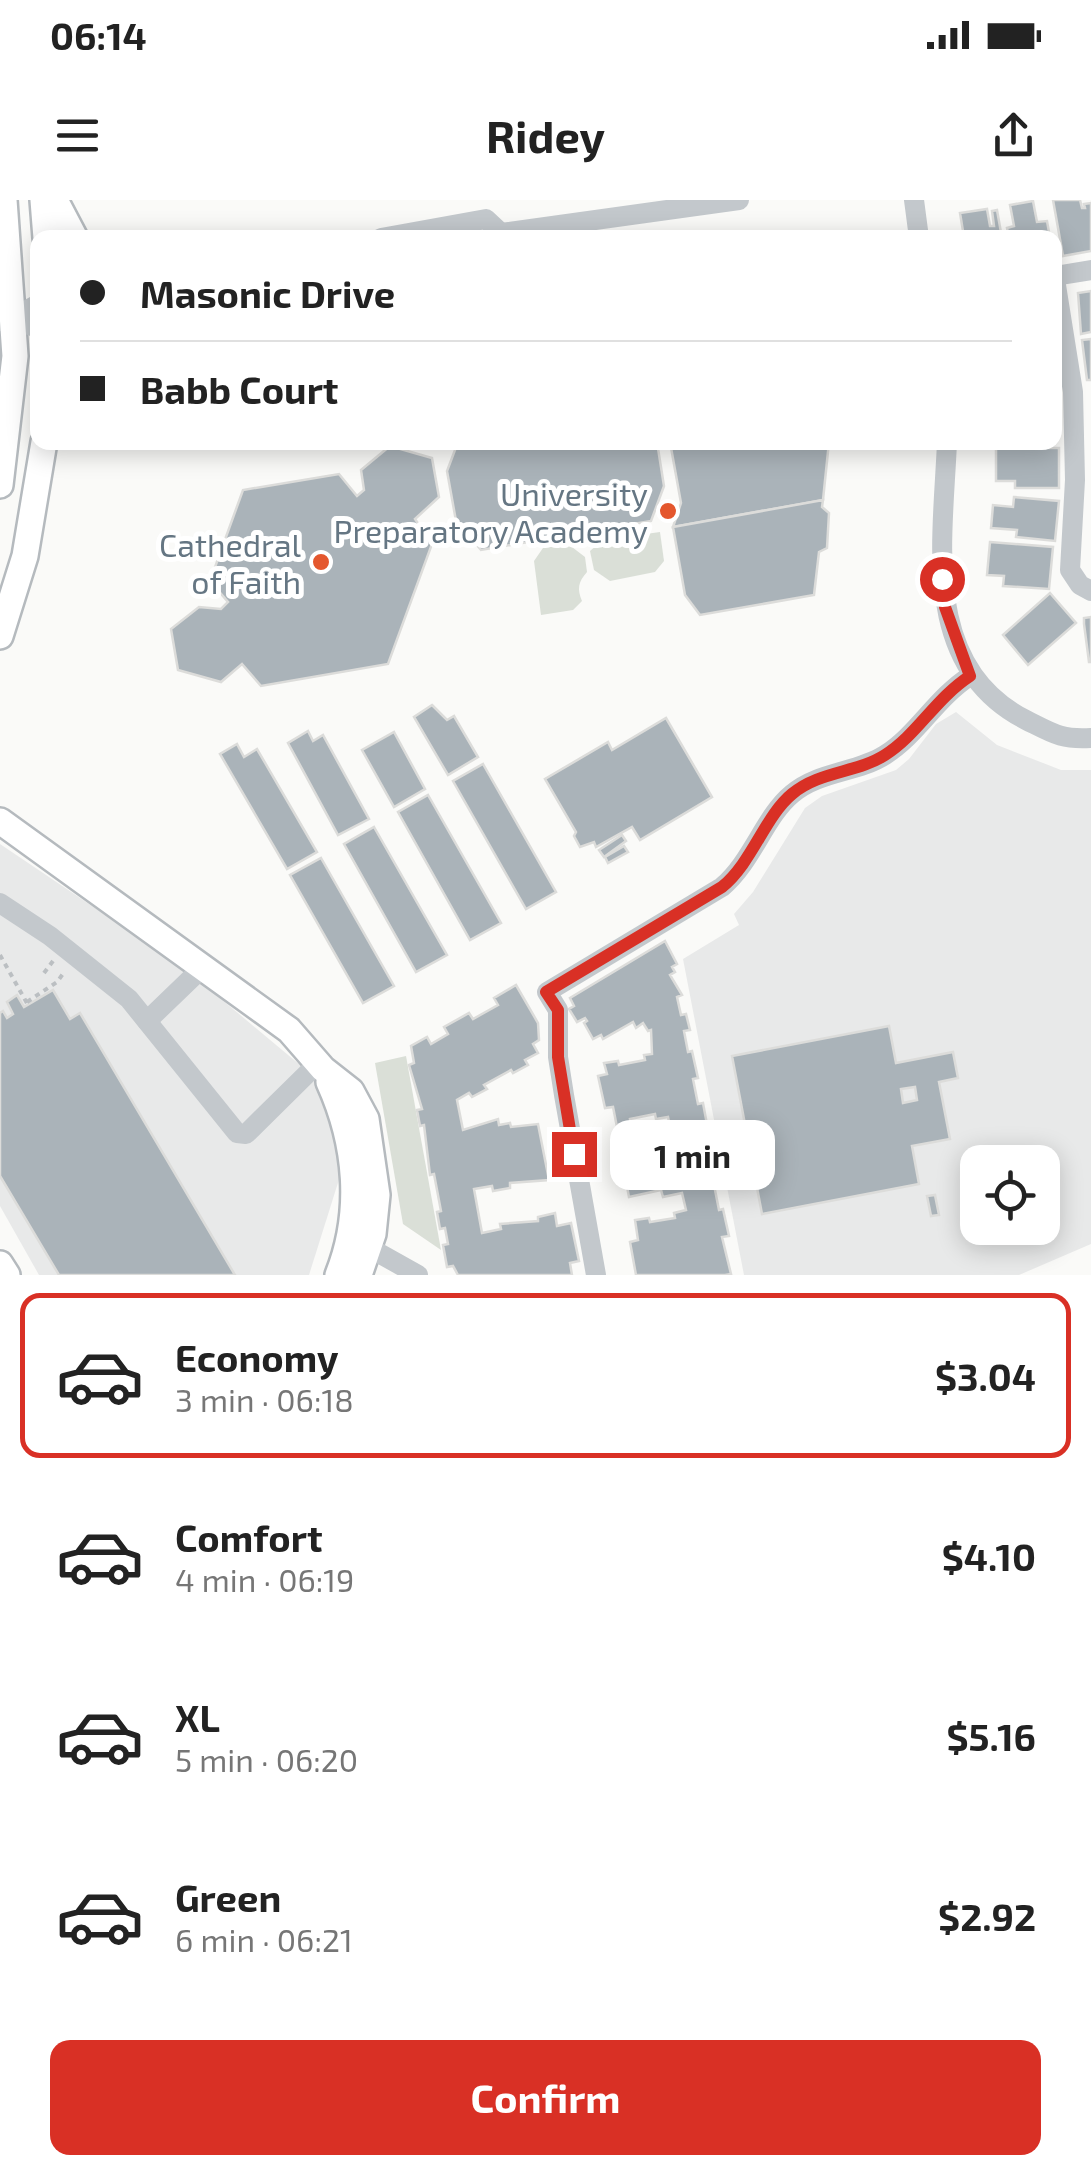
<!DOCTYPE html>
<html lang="en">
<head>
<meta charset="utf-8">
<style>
	:root { --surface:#fff; --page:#f2f2f2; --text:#222; --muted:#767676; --line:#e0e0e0; --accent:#d93025 }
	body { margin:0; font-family:"Exo 2",sans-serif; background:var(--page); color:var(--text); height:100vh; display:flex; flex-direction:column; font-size:38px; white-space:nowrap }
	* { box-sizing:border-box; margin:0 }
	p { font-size:32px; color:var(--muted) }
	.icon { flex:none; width:55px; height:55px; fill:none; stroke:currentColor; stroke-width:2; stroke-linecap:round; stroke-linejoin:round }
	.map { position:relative; height:1075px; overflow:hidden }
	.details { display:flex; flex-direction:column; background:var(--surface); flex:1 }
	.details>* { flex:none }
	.banner { position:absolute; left:30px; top:30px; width:1032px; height:220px; border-radius:20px; box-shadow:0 5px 25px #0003; display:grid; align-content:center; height:220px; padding:0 50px; background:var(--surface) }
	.tools { position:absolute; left:960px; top:945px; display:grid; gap:20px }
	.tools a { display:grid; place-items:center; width:100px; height:100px; border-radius:20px; background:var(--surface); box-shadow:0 5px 25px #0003; font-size:50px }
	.end { position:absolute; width:45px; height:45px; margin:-22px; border:12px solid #d93025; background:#fff; box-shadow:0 0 0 5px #fff }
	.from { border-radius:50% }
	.bubble { position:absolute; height:70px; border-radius:20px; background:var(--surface); box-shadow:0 5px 25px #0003; font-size:32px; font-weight:700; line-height:70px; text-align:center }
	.banner b { display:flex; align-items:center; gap:35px; height:95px; font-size:38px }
	.banner b+b { border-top:2px solid var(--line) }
	.banner i { width:25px; height:25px; background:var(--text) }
	ul { padding:18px 0 0; list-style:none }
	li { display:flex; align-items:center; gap:30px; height:165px; margin:0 20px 15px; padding:0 30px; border:5px solid transparent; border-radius:20px }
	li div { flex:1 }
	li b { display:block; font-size:38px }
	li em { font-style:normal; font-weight:700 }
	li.active { border-color:var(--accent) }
	li>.icon { width:90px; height:90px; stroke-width:1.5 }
	.cta { display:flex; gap:20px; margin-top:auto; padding:20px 50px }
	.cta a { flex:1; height:115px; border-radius:20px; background:var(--accent); color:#fff; font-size:40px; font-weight:700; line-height:115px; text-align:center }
	.status { display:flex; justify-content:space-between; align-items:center; height:70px; padding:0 50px; background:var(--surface); direction:ltr }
	.status svg { height:28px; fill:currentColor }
	header { display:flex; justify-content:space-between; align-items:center; height:130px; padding:0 50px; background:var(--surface); font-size:45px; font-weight:700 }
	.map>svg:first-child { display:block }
	.built { fill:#e8e9e9; fill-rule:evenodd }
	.green { fill:#dadfd7 }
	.building { fill:#aab3b9; stroke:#dcdcda; stroke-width:2.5; fill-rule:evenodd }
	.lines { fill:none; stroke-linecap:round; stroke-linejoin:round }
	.major-casing { stroke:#b5babe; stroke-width:30 }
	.path { stroke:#bbbfc2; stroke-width:4; stroke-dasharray:5 5; stroke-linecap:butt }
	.minor { stroke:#c3c8cc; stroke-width:20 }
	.major { stroke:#fff; stroke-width:25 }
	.route { stroke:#d93025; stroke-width:12 }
	.poi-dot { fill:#e4572e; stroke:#fff; stroke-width:4 }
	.labels { text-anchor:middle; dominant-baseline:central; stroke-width:10; stroke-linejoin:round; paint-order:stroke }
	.poi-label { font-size:32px; fill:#657683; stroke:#fff; text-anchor:end }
</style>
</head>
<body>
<div class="status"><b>06:14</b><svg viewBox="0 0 49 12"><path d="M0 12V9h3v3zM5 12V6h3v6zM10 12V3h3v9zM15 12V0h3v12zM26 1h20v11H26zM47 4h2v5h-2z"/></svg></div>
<header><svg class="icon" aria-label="menu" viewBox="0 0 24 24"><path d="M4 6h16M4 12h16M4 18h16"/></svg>Ridey<svg class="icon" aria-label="share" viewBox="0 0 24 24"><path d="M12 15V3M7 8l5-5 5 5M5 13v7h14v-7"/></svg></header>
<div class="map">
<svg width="1091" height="1075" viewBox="0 0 1091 1075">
	<rect width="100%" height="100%" fill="#fafaf8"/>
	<g class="built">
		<path d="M956,512L997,545L1061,570H1091V1044L1019,1075H744L683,759L739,725L734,714L753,692L805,608L822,596L896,570L909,559L936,524ZM978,962H1042V1028H978Z"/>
		<path d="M0,644L184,768L330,890L342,970L309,1075H39L0,1006Z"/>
	</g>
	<g class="green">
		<path d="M660,332L664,361L655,372L610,381L594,370L590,351L603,340Z"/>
		<path d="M568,344L585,357L587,372C578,382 577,389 582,401L573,410L541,415L534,361L543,348Z"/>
		<path d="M406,856L441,1050L403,1024L375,863Z"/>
	</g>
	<g class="building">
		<path d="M1053,0H1080L1082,8H1085L1084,4L1091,3V51L1063,56Z"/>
		<path d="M1033,1L1037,22L1047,21L1050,38H1009L1007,28L1014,26L1010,5Z"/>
		<path d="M987,9L990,26H994L992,11L997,10L1002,38H960L959,32L963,31L960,13Z"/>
		<path d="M1091,91V132L1081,134L1078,93Z"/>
		<path d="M1091,139V180H1087L1082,140Z"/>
		<path d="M458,242H657L664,286L651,321L481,350L456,321L447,271Z"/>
		<path d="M670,242H829L823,300L673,327L681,303Z"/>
		<path d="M390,246L432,258L439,297L415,319L432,344L388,464L261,486L242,464L221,482L178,470L171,429L199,407L221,409L228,402L210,381L243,290L339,274L357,296L364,290L361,270Z"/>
		<path d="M996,248H1059V288H1015V281H996Z"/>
		<path d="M1014,297L1059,301L1055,341L1016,337L1017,330L991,328L993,305L1013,307Z"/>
		<path d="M823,300L822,307L829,313L827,348L819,352L814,395L700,415L685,395L673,327Z"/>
		<path d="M990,342L1053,347L1049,389L1003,386L1004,376L987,375Z"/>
		<path d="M1050,393L1076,423L1028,465L1003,435Z"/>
		<path d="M1091,417V462H1089L1084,424V418Z"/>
		<path d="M432,505L447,520L454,516L478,557L448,575L414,517Z"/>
		<path d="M666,518L712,597L640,640L632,627L596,647L594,642L580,647L574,636L576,632L545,579L608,542L612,550Z"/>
		<path d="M308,531L313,541L323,535L369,619L338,635L288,543Z"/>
		<path d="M394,532L425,589L394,607L362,550Z"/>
		<path d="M237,544L244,557L257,549L317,652L287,669L220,554Z"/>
		<path d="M483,564L556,692L526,709L453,581Z"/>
		<path d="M428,595L501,723L470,740L398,612Z"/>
		<path d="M374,627L447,755L416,772L344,644Z"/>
		<path d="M622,635L626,641L604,657L599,650Z"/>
		<path d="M624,646L628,652L608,663L605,657Z"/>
		<path d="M321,658L394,786L363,803L290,675Z"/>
		<path d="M665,741L677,764L672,767L675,772L670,775L682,795L677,797L681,815L686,814L690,830L684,831L688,852L692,851L698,878L693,879L698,904L703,903L708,930L704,931L719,984L714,985L719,1010L723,1009L729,1036L722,1037L731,1074L725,1075H636L630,1042L638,1040L635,1020L649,1018L650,1022L675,1018L674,1013L686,1010L682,993L663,997L661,990L629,997L620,951L652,944L651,938L665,936L666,942L673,941L668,917L656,919L655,914L630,919L631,924L617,927L613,907L605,908L598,876L607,874L604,863L618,861L619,865L645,860L644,855L652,854L651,830L648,831L643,823L636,828L633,822L603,839L601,835L593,839L584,823L587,821L585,818L577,822L569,809L574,806L570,798Z"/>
		<path d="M516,785L538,823L539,840L533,844L538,853L525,860L528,865L513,873L511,870L484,885L487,889L472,897L469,893L457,900L463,930L498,919L499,925L510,923L511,927L538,924L549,980L510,983V988L493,991L492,986L474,989L482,1033L501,1029L500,1024L538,1021V1017L555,1013L557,1026L571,1023L579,1061L570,1063L572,1075H458L453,1066L447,1067L443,1045L448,1044L445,1028L440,1029L437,1012L441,1011L434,974L430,975L424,925L420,926L417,910L422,909L409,865L414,863L411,846L427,837L431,844L448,834L444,827L469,813L473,819L498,805L494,798Z"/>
		<path d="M53,790L70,819L80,813L235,1075H59L0,976V813L3,811L7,818L13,814L7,802L17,795L24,807Z"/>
		<path d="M889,826L896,863L953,852L958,878L939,882L950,939L912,946L919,984L762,1014L732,856ZM915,887L917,900L903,903L901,889Z"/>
		<path d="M935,995L939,1015L931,1016L927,996Z"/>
	</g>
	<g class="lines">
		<g class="major-casing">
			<g id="major">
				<path d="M43,0L46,38"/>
				<path d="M55,0L75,38"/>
				<path d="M0,285L15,156L4,0"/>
				<path d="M0,436L25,356L44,242"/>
				<path d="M0,621L289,830L323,869L351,891L366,919L377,995L373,1034L359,1075"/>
				<path d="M329,882C357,944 363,1012 338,1075"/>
				<path d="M0,1064L7,1075"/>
			</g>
		</g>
		<g class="path">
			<path d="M0,755L28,805"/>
			<path d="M44,773L53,761"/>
			<path d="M27,802L57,782L65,771"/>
		</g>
		<g class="minor">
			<path d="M914,0L919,38"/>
			<path d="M501,33L739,0"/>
			<path d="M381,38L486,19L501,33"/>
			<path d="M1055,76L1091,70"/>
			<path d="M1055,79L1073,192L1075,280L1070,370L1080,385L1091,391"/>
			<path d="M11,119L38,128"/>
			<path d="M0,121L11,119L38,104"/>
			<path d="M947,242C943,341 920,466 1026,520C1052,533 1061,540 1091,538"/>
			<path d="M0,703L50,736L129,799L237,933L246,934L318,863"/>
			<path d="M147,821L202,768"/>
			<path d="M368,1047L418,1075"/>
			<path d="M596,1075L564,895L558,857V810L547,792L722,687C752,662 765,616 792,594C819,571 857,573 885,555C918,534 935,499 970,476"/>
		</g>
		<use href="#major" class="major"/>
	</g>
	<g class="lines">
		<path class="route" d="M574,954L558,857V810L546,792L722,687C752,663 765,616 792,594C819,571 857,573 885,555C917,535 935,499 970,476L945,407L942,379"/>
	</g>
	<g class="poi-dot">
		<circle cx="668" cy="311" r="10"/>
		<circle cx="321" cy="362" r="10"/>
	</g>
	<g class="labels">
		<g class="poi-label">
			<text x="648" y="293">University<tspan x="648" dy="37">Preparatory Academy</tspan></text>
			<text x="301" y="344">Cathedral<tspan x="301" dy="37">of Faith</tspan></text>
		</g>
	</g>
</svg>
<div class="tools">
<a><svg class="icon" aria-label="locate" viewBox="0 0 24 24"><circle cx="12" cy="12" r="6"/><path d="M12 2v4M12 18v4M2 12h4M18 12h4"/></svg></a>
</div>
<i class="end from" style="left:942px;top:379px"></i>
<i class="end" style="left:574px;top:954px"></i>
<div class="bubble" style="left:610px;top:920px;width:165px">1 min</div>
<div class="banner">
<b><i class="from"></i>Masonic Drive</b>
<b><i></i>Babb Court</b>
</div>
</div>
<section class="details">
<ul>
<li class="active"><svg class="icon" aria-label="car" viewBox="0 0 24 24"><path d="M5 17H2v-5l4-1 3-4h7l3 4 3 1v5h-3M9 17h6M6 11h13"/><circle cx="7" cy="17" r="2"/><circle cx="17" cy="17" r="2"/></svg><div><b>Economy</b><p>3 min · 06:18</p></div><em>$3.04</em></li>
<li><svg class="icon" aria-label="car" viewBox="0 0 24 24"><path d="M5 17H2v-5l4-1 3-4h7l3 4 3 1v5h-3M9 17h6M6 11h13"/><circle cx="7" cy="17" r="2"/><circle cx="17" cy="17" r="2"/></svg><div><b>Comfort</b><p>4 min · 06:19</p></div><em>$4.10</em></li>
<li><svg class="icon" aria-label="car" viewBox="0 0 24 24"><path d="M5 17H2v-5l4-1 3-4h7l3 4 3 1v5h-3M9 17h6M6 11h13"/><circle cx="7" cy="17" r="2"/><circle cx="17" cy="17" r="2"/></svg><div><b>XL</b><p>5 min · 06:20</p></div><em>$5.16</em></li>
<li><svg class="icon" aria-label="car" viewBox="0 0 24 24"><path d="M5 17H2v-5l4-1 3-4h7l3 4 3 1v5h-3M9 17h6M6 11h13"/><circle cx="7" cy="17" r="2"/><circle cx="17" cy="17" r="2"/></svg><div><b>Green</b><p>6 min · 06:21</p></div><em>$2.92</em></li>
</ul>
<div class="cta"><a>Confirm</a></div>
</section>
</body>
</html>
